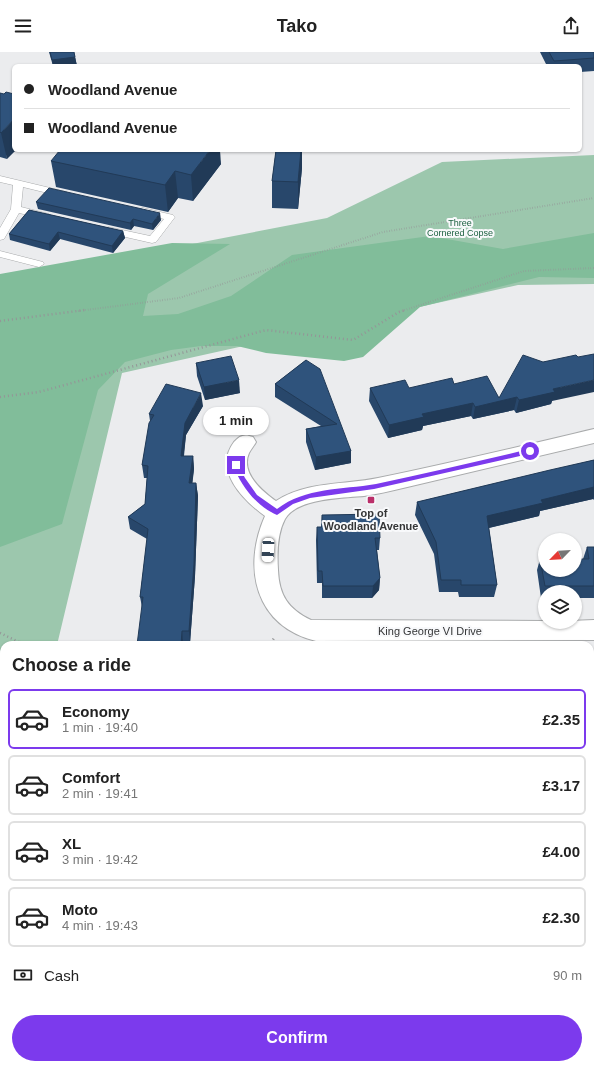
<!DOCTYPE html>
<html lang="en">
<head>
<meta charset="utf-8">
<style>
	:root { --surface:#fff; --page:#f2f2f2; --text:#222; --muted:#767676; --line:#e0e0e0; --accent:#7c3aed }
	body { margin:0; font-family:Arial,sans-serif; background:var(--page); color:var(--text); height:100vh; display:flex; flex-direction:column; font-size:15px; white-space:nowrap }
	* { box-sizing:border-box; margin:0 }
	p { font-size:13px; color:var(--muted) }
	.icon { flex:none; width:22px; height:22px; fill:none; stroke:currentColor; stroke-width:2; stroke-linecap:round; stroke-linejoin:round }
	.map { position:relative; flex:1; overflow:hidden }
	.details { position:absolute; left:0px; top:589px; width:594px; height:428px; display:flex; flex-direction:column; background:var(--surface); border-radius:12px 12px 0 0; box-shadow:0 1px 3px #0004 }
	.details>* { flex:none }
	.guide { position:absolute; left:12px; top:12px; width:570px; height:88px; border-radius:6px; box-shadow:0 1px 3px #0004; display:grid; align-content:center; height:88px; padding:0 12px; background:var(--surface) }
	.needle { width:26px; rotate:245deg }
	.tools { position:absolute; left:538px; top:481px; display:grid; gap:8px }
	.tools a { display:grid; place-items:center; width:44px; height:44px; border-radius:50%; background:var(--surface); box-shadow:0 1px 3px #0004; font-size:20px }
	.end { position:absolute; width:18px; height:18px; margin:-9px; border:5px solid #7c3aed; background:#fff; box-shadow:0 0 0 2px #fff }
	.from { border-radius:50% }
	.bubble { position:absolute; height:28px; border-radius:14px; background:var(--surface); box-shadow:0 1px 3px #0004; font-size:13px; font-weight:700; line-height:28px; text-align:center }
	.car { position:absolute; width:12px; height:24px; margin:-12px -6px; border-radius:5px; box-shadow:0 0 3px 1px #0007; background:linear-gradient(#fff 24%,#345 0 40%,#fff 0 76%,#345 0 86%,#fff 0) }
	.guide b { display:flex; align-items:center; gap:14px; height:38px; font-size:15px }
	.guide b+b { border-top:1px solid var(--line) }
	.guide i { width:10px; height:10px; background:var(--text) }
	ul { padding:0; list-style:none }
	li { display:flex; align-items:center; gap:12px; height:60px; margin:0 8px 6px; padding:0 4px; border:2px solid var(--line); border-radius:6px }
	li div { flex:1 }
	li b { display:block; font-size:15px }
	li em { font-style:normal; font-weight:700 }
	li.selected { border-color:var(--accent) }
	li>.icon { width:36px; height:36px; stroke-width:1.5 }
	h2 { padding:0 12px; font-size:18px; line-height:48px }
	.pay { display:flex; align-items:center; gap:10px; height:44px; padding:0 12px; font-size:15px }
	.pay p { margin-inline-start:auto }
	.action { display:flex; gap:8px; margin-top:auto; padding:8px 12px }
	.action a { flex:1; height:46px; border-radius:24px; background:var(--accent); color:#fff; font-size:16px; font-weight:700; line-height:46px; text-align:center }
	header { display:flex; justify-content:space-between; align-items:center; height:52px; padding:0 12px; background:var(--surface); font-size:18px; font-weight:700 }
	.map>svg:first-child { display:block }
	.green { fill:#9cc7ad }
	.forest { fill:#81bd9a }
	.lines { fill:none; stroke-linecap:round; stroke-linejoin:round }
	.service-casing { stroke:#a9abac; stroke-width:1 }
	.minor-casing { stroke:#a9abac; stroke-width:2 }
	.primary-casing { stroke:#c6c7c7; stroke-width:2 }
	.path-far2 { stroke:#949597; stroke-width:2; stroke-dasharray:0.5 2; stroke-linecap:butt }
	.path-far1 { stroke:#949597; stroke-width:2.5; stroke-dasharray:1 3; stroke-linecap:butt }
	.path { stroke:#949597; stroke-width:3; stroke-dasharray:1 3.5; stroke-linecap:butt }
	.service { fill:#fff; fill-rule:evenodd }
	.minor { fill:#fff; fill-rule:evenodd }
	.primary { fill:#ecbee2; fill-rule:evenodd }
	.wall { fill:#28476b }
	.shaded-wall { fill:#213a57 }
	.building { fill:#2f537c; stroke:#213a57 }
	.route { fill:#7c3aed }
	.poi-dot { fill:#ba2f69; stroke:#f8f9fb; stroke-width:1.5 }
	.labels { text-anchor:middle; dominant-baseline:central; stroke-width:4; stroke-linejoin:round; paint-order:stroke }
	.far-park-label { font-size:9px; fill:#1c6140; stroke:#f8f9fb }
	.poi-label { font-size:11px; font-weight:bold; fill:#353637; stroke:#f8f9fb }
	.street-label { font-size:11px; fill:#353637; stroke:#f8f9fb }
</style>
</head>
<body>
<header><svg class="icon" aria-label="menu" viewBox="0 0 24 24"><path d="M4 6h16M4 12h16M4 18h16"/></svg>Tako<svg class="icon" aria-label="share" viewBox="0 0 24 24"><path d="M12 15V3M7 8l5-5 5 5M5 13v7h14v-7"/></svg></header>
<div class="map">
<svg width="594" height="1017" viewBox="0 0 594 1017">
	<rect width="100%" height="100%" fill="#ebecee"/>
	<g class="green">
		<path d="M594,103V232L518,233L122,321L57,593H4V638L0,639V229L327,166L442,110Z"/>
		<path d="M590,688H594V1017H0V694H4V1013H590Z"/>
	</g>
	<path class="forest" d="M594,181V226L539,225L420,255L363,305L344,309L266,301L237,294H201L171,298L125,310L98,338L62,472L0,495V222L172,191L230,192L148,242L143,264L178,262L231,244L292,203L430,184L503,197Z"/>
	<g class="lines">
		<g class="service-casing">
			<g id="service">
				<path d="M0,124L67,140L69,142L64,145L23,135L21,155L49,162L51,164L46,167L19,161L4,187L0,188V176L11,157L13,133L0,130Z"/>
				<path d="M143,156L173,163L175,165L156,190L152,191L108,181L103,178L108,175L150,184L164,167L140,161L138,159L140,157Z"/>
				<path d="M0,199L43,210L44,212L39,215L0,205Z"/>
			</g>
		</g>
		<g class="minor-casing">
			<path id="minor" d="M594,377V391L403,436C390,439 378,442 364,444C343,446 297,446 285,467C277,482 277,502 278,518C279,543 288,557 311,568L545,569V570L594,568V588L316,589C255,574 242,516 265,464C243,448 213,418 234,390C240,383 245,382 253,385L256,390C254,394 251,397 249,401C240,421 262,439 276,449C307,429 344,433 378,426C451,411 522,394 594,377Z"/>
		</g>
		<g class="primary-casing">
			<g id="primary">
				<rect x="590" y="648" width="4" height="22"/>
				<rect x="0" y="653" width="4" height="22"/>
			</g>
		</g>
		<g class="path-far2">
			<path d="M78,259L179,246L383,180L594,146"/>
			<path d="M402,259L524,219L594,216"/>
		</g>
		<g class="path-far1">
			<path d="M0,269L85,258"/>
			<path d="M0,345L39,340L266,278L353,288L399,260L405,258"/>
			<path d="M0,581L21,591"/>
			<path d="M271,591L274,586"/>
		</g>
		<g class="path">
			<path d="M19,590L25,593"/>
			<path d="M270,593L272,590"/>
			<path d="M590,739H594"/>
			<path d="M137,1013L139,1017"/>
			<path d="M314,1013L315,1017"/>
			<path d="M55,1017L56,1013"/>
		</g>
		<use href="#service" class="service"/>
		<use href="#minor" class="minor"/>
		<use href="#primary" class="primary"/>
	</g>
	<g class="wall">
		<path d="M49,0H74L77,14H53Z"/>
		<path d="M540,0H594V19L580,20V14H547Z"/>
		<path d="M0,41L7,107L0,105Z"/>
		<path d="M276,98H302V116L298,157L272,156V129Z"/>
		<path d="M51,109L221,112L193,149L178,146L168,160L56,135Z"/>
		<path d="M36,150L161,168L153,178L134,174L131,178L38,157Z"/>
		<path d="M29,158L123,179L125,186L113,201L60,187L50,199L10,188L9,182Z"/>
		<path d="M578,305L552,349L551,352L516,361L514,358L473,367L471,364L423,374L422,378L388,386L369,349L370,336H409L454,332L499,346L543,310Z"/>
		<path d="M306,308L351,399V411L315,418L306,390V377L321,374L275,345V332Z"/>
		<path d="M196,311L240,341L205,348L197,324Z"/>
		<path d="M203,354L186,383L184,404H193L194,417L192,431H196L198,444L195,524L190,591H183L142,555L140,545L147,487L130,477L128,465L145,452L147,426H144L142,413L150,369L149,362Z"/>
		<path d="M594,408V448L593,447L540,459L539,464L489,476L497,533L494,545H459L458,540H439L434,502L415,463L417,450Z"/>
		<path d="M322,463L380,486L379,498H377L380,526L379,538L372,546H322V531H317L316,488L317,475H321Z"/>
		<path d="M587,495H594V546H575V540H545V546H541L537,518L540,507H583Z"/>
	</g>
	<g class="shaded-wall">
		<path d="M75,5L77,14H53L52,8Z"/>
		<path d="M14,67V98H16L7,107L1,81Z"/>
		<path d="M210,98H220L221,112L193,149L191,123Z"/>
		<path d="M301,98H302V116L298,157V130Z"/>
		<path d="M175,119L178,146L168,160L165,133Z"/>
		<path d="M160,161L161,168L153,178L152,172Z"/>
		<path d="M133,167L134,174L131,178L130,171Z"/>
		<path d="M123,179L125,186L113,201L112,194Z"/>
		<path d="M58,180L60,187L50,199L49,192Z"/>
		<path d="M239,328L240,341L205,348L204,335Z"/>
		<path d="M594,328V340L552,349L551,352L516,361L519,348L553,337Z"/>
		<path d="M201,341L203,354L186,383L182,416L181,404L185,371Z"/>
		<path d="M517,345L514,358L473,367L475,355Z"/>
		<path d="M473,351L471,364L423,374L422,378L388,386L389,373L422,362Z"/>
		<path d="M351,399V411L315,418L316,405Z"/>
		<path d="M193,404L194,417L191,444L189,431Z"/>
		<path d="M196,431L198,444L195,524L190,591L189,579Z"/>
		<path d="M594,435V444L593,447L540,459L539,464L484,477L487,464L541,448Z"/>
		<path d="M380,526L379,538L372,546L373,534Z"/>
		<path d="M182,579L183,591V593H181Z"/>
	</g>
	<g class="building">
		<path d="M50,0H74L75,5L52,8Z"/>
		<path d="M549,0H594V6L554,9Z"/>
		<path d="M6,40L14,42V67L1,81L0,80V41L4,42Z"/>
		<path d="M60,98H210L191,123L175,119L165,133L51,109Z"/>
		<path d="M276,98H301L298,130L272,129Z"/>
		<path d="M49,136L160,161L152,172L133,167L130,171L36,150Z"/>
		<path d="M29,158L123,179L112,194L58,180L49,192L9,182Z"/>
		<path d="M594,302V328L553,337L555,340L519,348L517,345L475,355L473,351L422,362L424,365L389,373L370,336L405,328L409,336L452,326L454,332L487,324L499,346L523,303L543,310L576,303L578,305Z"/>
		<path d="M231,304L239,328L204,335L196,311Z"/>
		<path d="M306,308L320,317L351,399L316,405L306,377L337,372L275,332Z"/>
		<path d="M166,332L201,341L185,371L181,404H193L189,431H196L194,512L189,579H182L181,593H137L143,545H140L148,477L128,465L145,452L148,414L142,413L149,371L154,363L149,362Z"/>
		<path d="M594,408V435L541,448L543,451L487,464L497,533H461V528H441L436,490L417,450L550,418Z"/>
		<path d="M379,462L380,486H375L380,526L373,534H323L322,519H318L317,475H322V463Z"/>
		<path d="M587,495H594V534H545L540,507H545V518H575V507H589Z"/>
	</g>
	<path class="route" d="M530,397L533,398V401L374,437L310,446L293,452L277,463C256,454 241,434 233,413L234,412H238L245,426L257,443L277,457C306,435 341,438 376,432C427,421 479,409 530,397Z"/>
	<rect class="poi-dot" x="367" y="444" width="8" height="8" rx="2"/>
	<g class="labels">
		<g class="far-park-label">
			<text x="460" y="171">Three<tspan x="460" dy="10">Cornered Copse</tspan></text>
		</g>
		<g class="poi-label">
			<text x="371" y="461">Top of<tspan x="371" dy="13">Woodland Avenue</tspan></text>
		</g>
		<g class="street-label">
			<text x="430" y="579">King George VI Drive</text>
		</g>
	</g>
</svg>
<div class="tools">
<a><svg class="needle" viewBox="-14 -14 28 28"><path d="M0-13l5 13h-10z" fill="#e53935"/><path d="M0 13l5-13h-10z" fill="#767676"/></svg></a>
<a><svg class="icon" aria-label="layers" viewBox="0 0 24 24"><path d="M12 4l9 5-9 5-9-5zM3 14l9 5 9-5"/></svg></a>
</div>
<i class="end from" style="left:530px;top:399px"></i>
<i class="end" style="left:236px;top:413px"></i>
<div class="bubble" style="left:203px;top:355px;width:66px">1 min</div>
<i class="car" style="left:268px;top:498px;rotate:183deg"></i>
<div class="guide">
<b><i class="from"></i>Woodland Avenue</b>
<b><i></i>Woodland Avenue</b>
</div>
<section class="details">
<h2>Choose a ride</h2>
<ul>
<li class="selected"><svg class="icon" aria-label="car" viewBox="0 0 24 24"><path d="M5 17H2v-5l4-1 3-4h7l3 4 3 1v5h-3M9 17h6M6 11h13"/><circle cx="7" cy="17" r="2"/><circle cx="17" cy="17" r="2"/></svg><div><b>Economy</b><p>1 min · 19:40</p></div><em>£2.35</em></li>
<li><svg class="icon" aria-label="car" viewBox="0 0 24 24"><path d="M5 17H2v-5l4-1 3-4h7l3 4 3 1v5h-3M9 17h6M6 11h13"/><circle cx="7" cy="17" r="2"/><circle cx="17" cy="17" r="2"/></svg><div><b>Comfort</b><p>2 min · 19:41</p></div><em>£3.17</em></li>
<li><svg class="icon" aria-label="car" viewBox="0 0 24 24"><path d="M5 17H2v-5l4-1 3-4h7l3 4 3 1v5h-3M9 17h6M6 11h13"/><circle cx="7" cy="17" r="2"/><circle cx="17" cy="17" r="2"/></svg><div><b>XL</b><p>3 min · 19:42</p></div><em>£4.00</em></li>
<li><svg class="icon" aria-label="car" viewBox="0 0 24 24"><path d="M5 17H2v-5l4-1 3-4h7l3 4 3 1v5h-3M9 17h6M6 11h13"/><circle cx="7" cy="17" r="2"/><circle cx="17" cy="17" r="2"/></svg><div><b>Moto</b><p>4 min · 19:43</p></div><em>£2.30</em></li>
</ul>
<div class="pay"><svg class="icon" aria-label="cash" viewBox="0 0 24 24"><path d="M3 7h18v10H3z"/><circle cx="12" cy="12" r="2"/></svg>Cash<p>90 m</p></div>
<div class="action"><a>Confirm</a></div>
</section>
</div>
</body>
</html>
